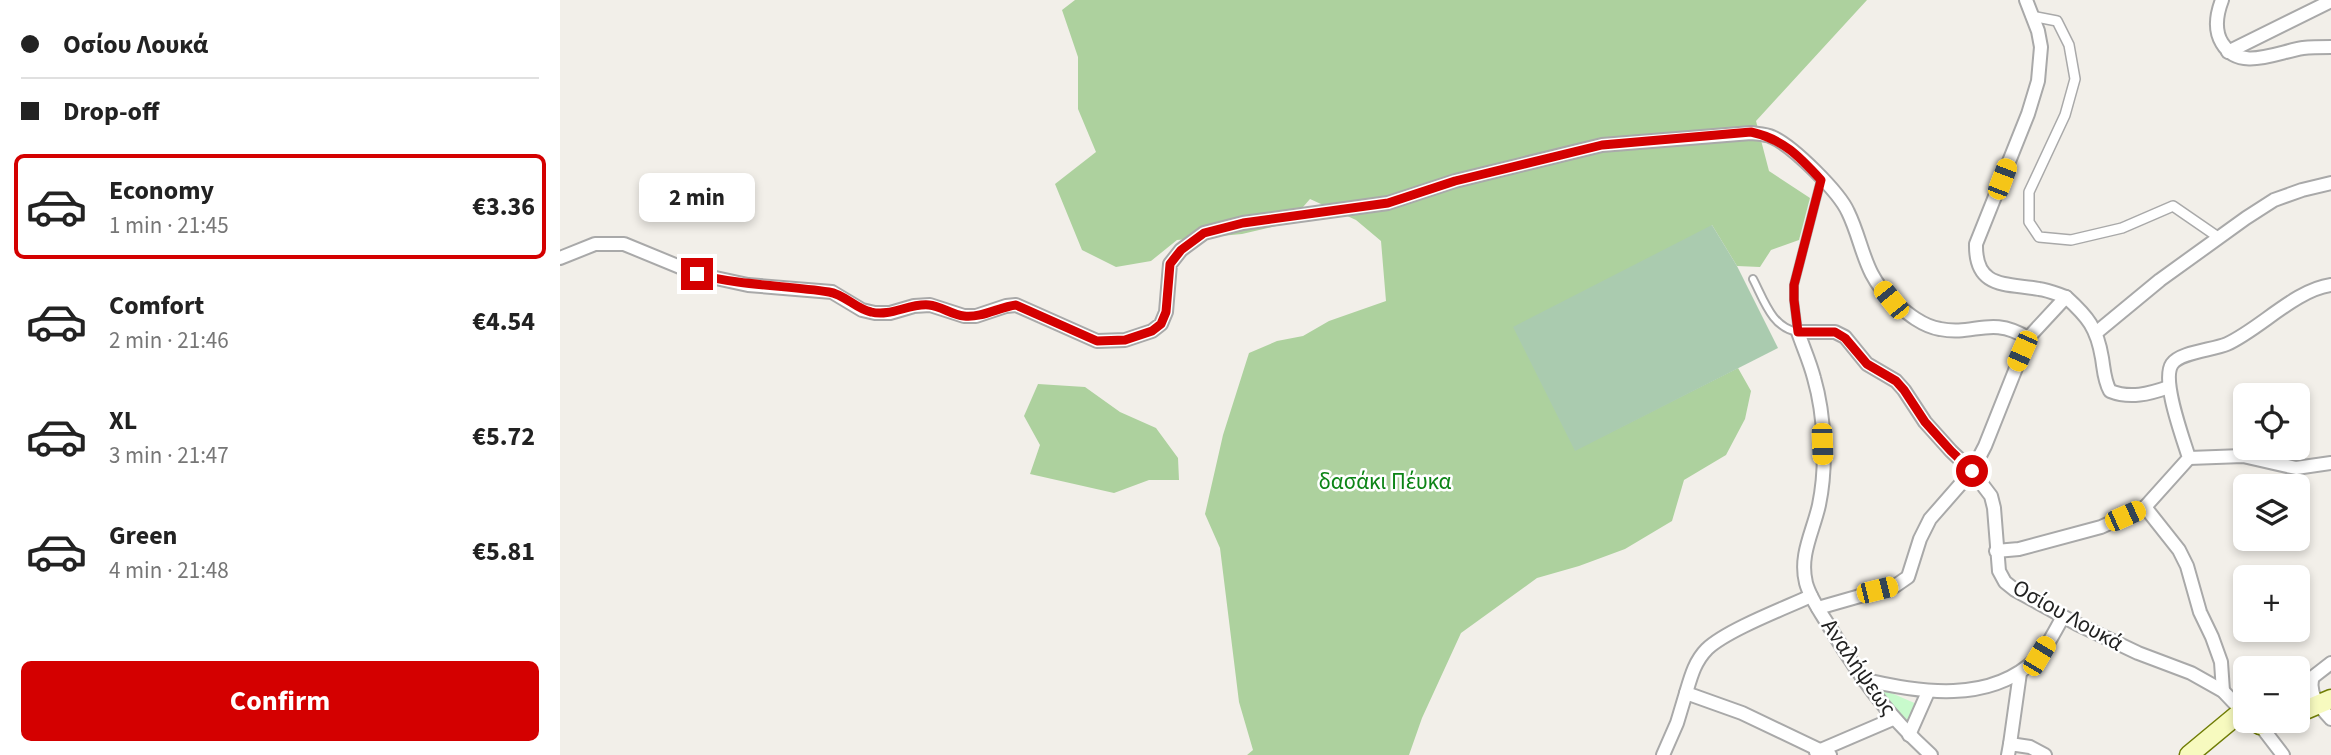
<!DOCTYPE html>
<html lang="en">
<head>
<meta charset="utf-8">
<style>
	:root { --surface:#fff; --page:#f6f6f6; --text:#222; --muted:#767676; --line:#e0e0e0; --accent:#d40000 }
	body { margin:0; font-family:"Source Sans 3",sans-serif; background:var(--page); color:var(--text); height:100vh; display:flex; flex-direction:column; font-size:26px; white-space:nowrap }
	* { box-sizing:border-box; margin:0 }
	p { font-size:23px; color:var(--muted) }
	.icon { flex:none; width:38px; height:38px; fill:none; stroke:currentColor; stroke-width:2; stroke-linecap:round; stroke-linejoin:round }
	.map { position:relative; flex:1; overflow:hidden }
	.details { display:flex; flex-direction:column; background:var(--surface); width:560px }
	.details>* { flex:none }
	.hud { display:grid; align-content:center; height:154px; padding:0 21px; background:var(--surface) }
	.fabs { position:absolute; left:1673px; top:383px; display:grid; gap:14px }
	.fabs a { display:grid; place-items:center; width:77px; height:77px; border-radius:10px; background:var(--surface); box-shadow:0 4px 10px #0003; font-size:35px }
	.end { position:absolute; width:32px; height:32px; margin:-16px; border:9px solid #d40000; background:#fff; box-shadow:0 0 0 4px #fff }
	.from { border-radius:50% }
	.bubble { position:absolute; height:49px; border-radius:10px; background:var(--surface); box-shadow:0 4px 10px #0003; font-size:23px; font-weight:700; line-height:49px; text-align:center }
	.car { position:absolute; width:21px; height:42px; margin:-21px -10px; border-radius:9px; box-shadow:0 0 5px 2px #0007; background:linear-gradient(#f5c518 24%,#345 0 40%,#f5c518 0 76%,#345 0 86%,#f5c518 0) }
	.hud b { display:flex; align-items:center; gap:24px; height:66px; font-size:26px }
	.hud b+b { border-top:2px solid var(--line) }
	.hud i { width:18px; height:18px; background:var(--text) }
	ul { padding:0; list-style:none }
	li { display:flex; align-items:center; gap:21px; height:105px; margin:0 14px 10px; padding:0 7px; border:4px solid transparent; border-radius:10px }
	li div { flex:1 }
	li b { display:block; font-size:26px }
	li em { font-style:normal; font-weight:700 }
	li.on { border-color:var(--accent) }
	li>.icon { width:63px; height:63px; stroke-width:1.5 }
	.cta { display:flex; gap:14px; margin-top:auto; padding:14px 21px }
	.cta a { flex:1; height:80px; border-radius:10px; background:var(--accent); color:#fff; font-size:28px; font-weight:700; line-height:80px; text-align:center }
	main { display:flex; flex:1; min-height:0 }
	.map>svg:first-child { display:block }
	.forest { fill:#add19e }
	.cemetery { fill:#aacbaf }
	.park { fill:#c8facc }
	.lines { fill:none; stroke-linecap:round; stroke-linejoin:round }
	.service-casing { stroke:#a9a9a9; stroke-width:10 }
	.pedestrian-casing { stroke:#a9a9a9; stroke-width:12 }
	.minor-casing { stroke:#a9a9a9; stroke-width:16 }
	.secondary-casing { stroke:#707d05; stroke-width:21 }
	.service { stroke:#fff; stroke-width:6 }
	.pedestrian { stroke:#fff; stroke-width:9 }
	.minor { stroke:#fff; stroke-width:12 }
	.secondary { stroke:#f7fabf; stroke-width:18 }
	.route { stroke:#d40000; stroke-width:9 }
	.labels { text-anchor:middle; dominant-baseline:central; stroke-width:5; stroke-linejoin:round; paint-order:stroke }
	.park-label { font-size:23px; fill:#0c8416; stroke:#fff }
	.street-label { font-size:23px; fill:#222; stroke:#fff }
</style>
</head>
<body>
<main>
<section class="details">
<div class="hud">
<b><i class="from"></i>Οσίου Λουκά</b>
<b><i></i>Drop-off</b>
</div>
<ul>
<li class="on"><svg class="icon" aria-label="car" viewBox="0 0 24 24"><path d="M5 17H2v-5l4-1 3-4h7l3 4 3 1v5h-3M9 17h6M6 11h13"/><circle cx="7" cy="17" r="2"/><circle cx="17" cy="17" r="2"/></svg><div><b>Economy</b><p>1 min · 21:45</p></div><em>€3.36</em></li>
<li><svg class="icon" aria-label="car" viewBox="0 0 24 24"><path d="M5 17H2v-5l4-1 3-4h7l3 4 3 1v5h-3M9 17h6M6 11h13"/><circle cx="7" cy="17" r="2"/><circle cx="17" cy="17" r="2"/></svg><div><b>Comfort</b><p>2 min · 21:46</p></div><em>€4.54</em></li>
<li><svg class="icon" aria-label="car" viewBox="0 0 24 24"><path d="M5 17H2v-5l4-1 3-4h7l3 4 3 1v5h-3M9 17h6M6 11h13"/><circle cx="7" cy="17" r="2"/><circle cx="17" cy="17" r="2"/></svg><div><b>XL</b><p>3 min · 21:47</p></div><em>€5.72</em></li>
<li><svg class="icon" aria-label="car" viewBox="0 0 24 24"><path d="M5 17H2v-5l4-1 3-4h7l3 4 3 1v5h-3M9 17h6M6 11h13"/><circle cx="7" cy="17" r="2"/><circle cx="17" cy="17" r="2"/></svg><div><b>Green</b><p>4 min · 21:48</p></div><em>€5.81</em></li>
</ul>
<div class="cta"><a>Confirm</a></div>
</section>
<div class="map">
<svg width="1771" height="755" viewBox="0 0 1771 755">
	<rect width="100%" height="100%" fill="#f2efe9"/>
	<g class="forest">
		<path d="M515,0H1307L1196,121L1209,171L1250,198L1239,240L1211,250L1200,267L1177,266L1152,225L1015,450L1178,368L1191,391L1185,419L1166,455L1124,480L1112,521L1065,549L1019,566L977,578L901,633L862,718L849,755H687L693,750L679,702L660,548L645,514L663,435L689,353L717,341L743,336L769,321L826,301L821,241L796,220L750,199L729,223L682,234L617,240L591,261L556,267L522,250L495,184L536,152L518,109V57L502,10Z"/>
		<path d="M478,384L525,387L560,412L596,428L618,458L619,480H589L554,493L470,474L480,445L464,416Z"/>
	</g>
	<path class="cemetery" d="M1152,225L1177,266L1218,348L1015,451L953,327Z"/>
	<path class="park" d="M1313,685L1359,705L1346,725Z"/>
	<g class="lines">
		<g class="service-casing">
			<path id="service" d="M1193,279C1204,300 1212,328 1238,332L1234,300V285L1261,180"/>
		</g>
		<g class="pedestrian-casing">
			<path id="pedestrian" d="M1471,16L1497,21L1509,45L1515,79L1505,115L1469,192V222L1479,237L1511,240L1562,228L1613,206L1658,237"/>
		</g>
		<g class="minor-casing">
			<g id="minor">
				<path d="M1662,0C1657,13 1654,30 1662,43C1679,72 1717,52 1743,48C1752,47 1762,47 1771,47"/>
				<path d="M1668,52L1771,1"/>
				<path d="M0,258L35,244H64L137,274L188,285L272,292L302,310L315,313H330L354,306L370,305L404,316H416L446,306L456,305L537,341L565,340L592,331L601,324L606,312L610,264L621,250L644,233L683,223L828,203L895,181L1042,145L1191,133C1198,134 1206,134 1212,137C1233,146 1279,192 1288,212C1304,245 1303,275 1334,302C1347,313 1362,326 1380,329C1415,336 1430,315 1468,338"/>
				<path d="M1506,297C1528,317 1537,328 1542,358C1544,370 1544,380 1550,391C1570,399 1589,394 1609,387"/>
				<path d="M1537,332L1600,280L1686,218L1714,200L1742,190L1771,183"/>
				<path d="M1629,458L1683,456L1736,468L1771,463"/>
				<path d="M1436,551L1459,549L1541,527L1585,507"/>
				<path d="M1251,596C1225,608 1167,630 1147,649C1135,661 1131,676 1126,693L1182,713L1270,755"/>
				<path d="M1258,608L1335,586L1348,577L1360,539L1370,519L1412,471L1425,446L1468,338L1506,297C1497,294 1488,290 1479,289C1446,283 1415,289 1416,244L1468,114L1478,81L1481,47L1478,31L1466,0"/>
				<path d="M1771,663L1753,677C1747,693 1760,707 1771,719"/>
				<path d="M1302,679C1359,693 1431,704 1477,658C1488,647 1495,630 1503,617"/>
				<path d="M1663,691L1661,662L1652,637L1640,612L1627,566L1619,550L1585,507L1629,458C1623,438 1601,380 1612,364C1620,352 1653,350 1667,344C1700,329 1735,290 1771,285"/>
				<path d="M1700,725L1723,755"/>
				<path d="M1349,735L1368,692"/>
				<path d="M1450,744L1460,673"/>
				<path d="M1256,752L1333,719"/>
				<path d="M1103,755L1117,723L1126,693"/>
				<path d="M1371,755C1326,714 1300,677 1269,626C1261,613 1250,598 1246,583C1239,555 1253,532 1259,505C1267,467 1265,416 1254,378C1250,362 1243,347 1238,332H1275L1285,337L1307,364L1336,381L1344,390L1365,422L1391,451L1412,471L1431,496L1434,508L1439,571L1445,582L1455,590L1517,624L1578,653L1631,673L1663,691L1682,711"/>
				<path d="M1448,755L1450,744L1470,747L1485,755"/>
			</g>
		</g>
		<g class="secondary-casing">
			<g id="secondary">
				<path d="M1738,713L1771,699"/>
				<path d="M1695,721L1700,725L1713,721"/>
				<path d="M1629,755L1682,711L1685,713"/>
			</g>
		</g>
		<use href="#service" class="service"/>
		<use href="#pedestrian" class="pedestrian"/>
		<use href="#minor" class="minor"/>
		<use href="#secondary" class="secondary"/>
	</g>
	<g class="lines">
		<path class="route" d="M137,274C181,286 224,285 269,292C284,294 296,309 311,312C331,317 349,303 369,305C381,306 392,315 404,316C422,318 439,307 456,305L537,341L565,340L592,331L601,324L606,312L610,264L621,250L644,233L683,223L828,203L895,181L1042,145L1191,132C1223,139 1239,156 1261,180L1234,285V300L1238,332H1275L1285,338L1307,364L1336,381L1344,390L1365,422L1391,451L1412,471"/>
	</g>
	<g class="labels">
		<g class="park-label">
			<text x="825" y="481">δασάκι Πέυκα</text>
		</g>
		<g class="street-label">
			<text transform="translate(1508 615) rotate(29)">Οσίου Λουκά</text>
			<text transform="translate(1299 667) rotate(55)">Αναλήψεως</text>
		</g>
	</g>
</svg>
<div class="fabs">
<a><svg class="icon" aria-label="locate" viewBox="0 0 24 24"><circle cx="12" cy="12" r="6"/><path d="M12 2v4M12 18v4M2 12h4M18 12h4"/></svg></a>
<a><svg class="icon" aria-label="layers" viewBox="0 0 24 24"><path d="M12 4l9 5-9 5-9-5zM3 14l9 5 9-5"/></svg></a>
<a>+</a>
<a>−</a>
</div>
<i class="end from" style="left:1412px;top:471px"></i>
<i class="end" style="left:137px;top:274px"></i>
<div class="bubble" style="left:79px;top:173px;width:116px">2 min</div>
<i class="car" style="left:1442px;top:179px;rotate:21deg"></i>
<i class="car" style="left:1331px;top:300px;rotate:321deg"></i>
<i class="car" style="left:1462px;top:351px;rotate:204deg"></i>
<i class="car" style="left:1262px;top:444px;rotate:178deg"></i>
<i class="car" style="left:1565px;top:516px;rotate:66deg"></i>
<i class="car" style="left:1317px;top:590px;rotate:76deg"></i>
<i class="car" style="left:1479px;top:656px;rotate:31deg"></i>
</div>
</main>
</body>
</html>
